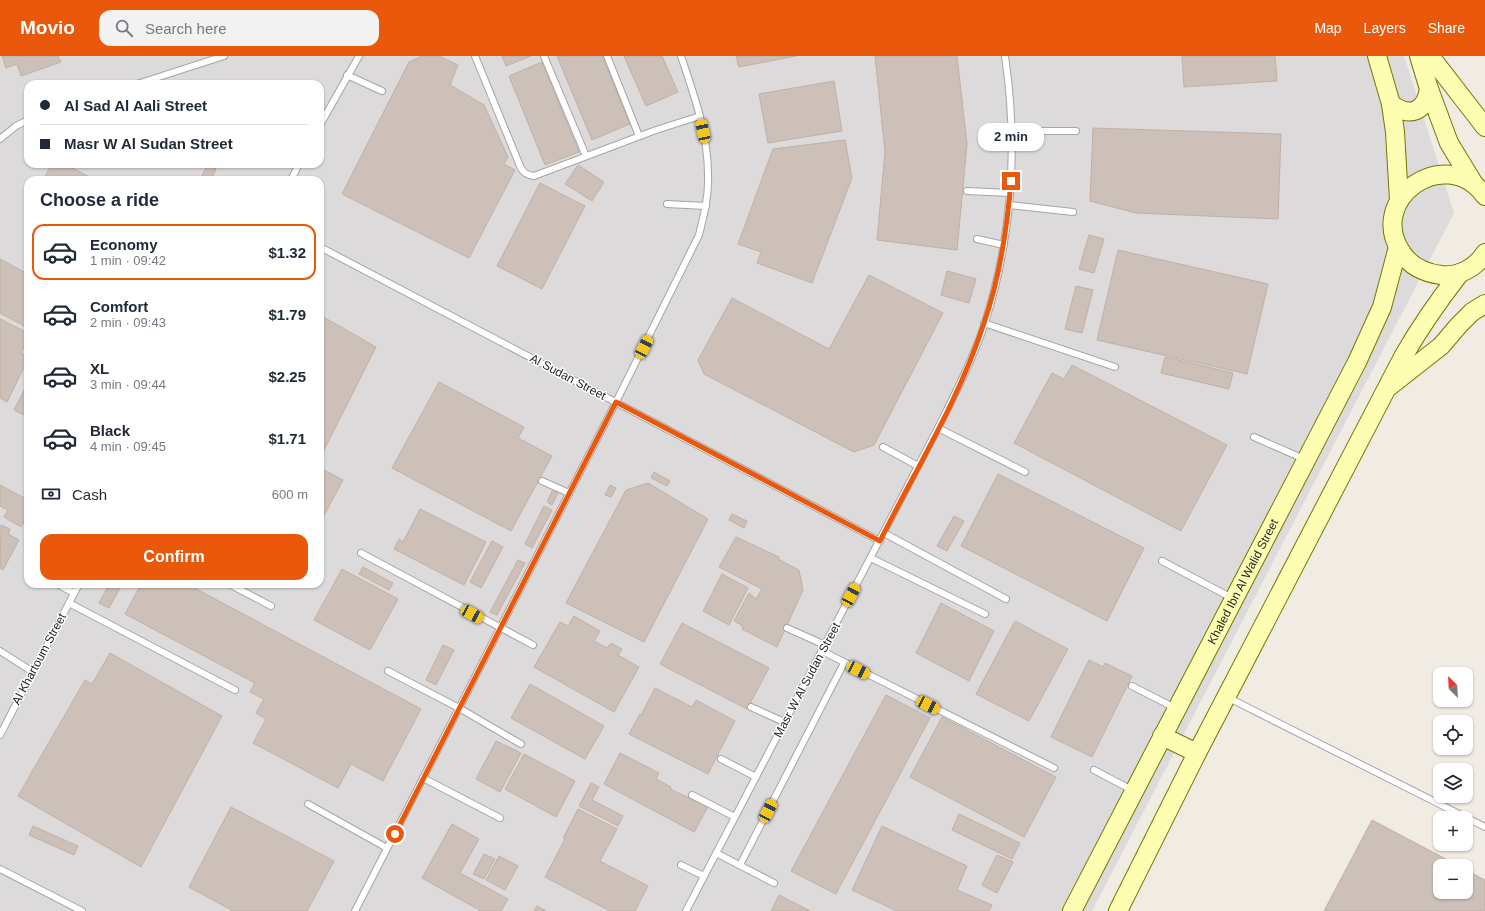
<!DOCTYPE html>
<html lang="en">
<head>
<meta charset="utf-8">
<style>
	:root { --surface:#fff; --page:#f2f2f3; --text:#1f2937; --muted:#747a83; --line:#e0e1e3; --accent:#ea580c }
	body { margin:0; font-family:Helvetica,sans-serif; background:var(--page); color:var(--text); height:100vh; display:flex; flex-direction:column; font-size:15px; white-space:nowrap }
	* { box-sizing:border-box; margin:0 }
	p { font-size:13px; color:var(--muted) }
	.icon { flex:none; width:22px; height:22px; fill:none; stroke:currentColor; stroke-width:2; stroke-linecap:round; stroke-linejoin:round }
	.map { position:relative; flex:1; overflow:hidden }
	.panel { position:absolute; left:24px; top:120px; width:300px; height:412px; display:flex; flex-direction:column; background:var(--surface); border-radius:12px; box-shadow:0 1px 3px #0004 }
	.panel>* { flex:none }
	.hud { position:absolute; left:24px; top:24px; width:300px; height:88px; border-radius:12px; box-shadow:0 1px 3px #0004; display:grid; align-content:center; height:88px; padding:0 16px; background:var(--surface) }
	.needle { width:26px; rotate:336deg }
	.fabs { position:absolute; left:1433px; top:611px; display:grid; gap:8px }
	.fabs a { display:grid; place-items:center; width:40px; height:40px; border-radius:8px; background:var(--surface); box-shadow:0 1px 3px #0004; font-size:20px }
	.end { position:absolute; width:18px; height:18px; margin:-9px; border:5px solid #ea580c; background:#fff; box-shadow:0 0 0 2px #fff }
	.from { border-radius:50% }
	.bubble { position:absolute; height:28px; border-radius:12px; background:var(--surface); box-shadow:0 1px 3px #0004; font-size:13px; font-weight:700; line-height:28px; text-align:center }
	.car { position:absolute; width:12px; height:24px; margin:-12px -6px; border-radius:5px; box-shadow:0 0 3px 1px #0007; background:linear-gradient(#f5c518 24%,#345 0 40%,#f5c518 0 76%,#345 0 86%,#f5c518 0) }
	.hud b { display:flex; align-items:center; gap:14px; height:38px; font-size:15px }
	.hud b+b { border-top:1px solid var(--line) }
	.hud i { width:10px; height:10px; background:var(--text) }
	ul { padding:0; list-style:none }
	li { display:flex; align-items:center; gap:12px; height:56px; margin:0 8px 6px; padding:0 8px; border:2px solid transparent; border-radius:12px }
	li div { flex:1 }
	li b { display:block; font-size:15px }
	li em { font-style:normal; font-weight:700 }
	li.active { border-color:var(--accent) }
	li>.icon { width:36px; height:36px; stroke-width:1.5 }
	h2 { padding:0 16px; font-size:18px; line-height:48px }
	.pay { display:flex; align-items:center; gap:10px; height:44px; padding:0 16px; font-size:15px }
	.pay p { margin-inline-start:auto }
	.cta { display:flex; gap:8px; margin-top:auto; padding:8px 16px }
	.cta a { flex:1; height:46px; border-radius:12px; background:var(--accent); color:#fff; font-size:16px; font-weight:700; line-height:46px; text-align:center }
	header { display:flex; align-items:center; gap:24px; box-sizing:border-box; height:56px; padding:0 20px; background:var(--accent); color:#fff }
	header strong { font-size:19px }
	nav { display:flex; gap:22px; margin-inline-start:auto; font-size:14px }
	.search { width:280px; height:36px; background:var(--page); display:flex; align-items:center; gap:10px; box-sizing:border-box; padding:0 14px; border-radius:12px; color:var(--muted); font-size:15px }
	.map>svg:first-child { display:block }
	.residential { fill:#dcdada; fill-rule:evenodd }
	.building { fill:#ccc0b8; stroke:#c2b0a4 }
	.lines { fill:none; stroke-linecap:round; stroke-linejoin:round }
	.lane-casing { stroke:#a5a5a5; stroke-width:8 }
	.secondary-casing { stroke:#717900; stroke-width:20 }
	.lane { stroke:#fff; stroke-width:6 }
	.secondary { stroke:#fdfeb2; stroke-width:18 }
	.route { stroke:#ea580c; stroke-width:5 }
	.labels { text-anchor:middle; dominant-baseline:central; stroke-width:3; stroke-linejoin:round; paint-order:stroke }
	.street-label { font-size:12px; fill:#1e1e1e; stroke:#fff }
</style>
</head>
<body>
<header>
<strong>Movio</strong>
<div class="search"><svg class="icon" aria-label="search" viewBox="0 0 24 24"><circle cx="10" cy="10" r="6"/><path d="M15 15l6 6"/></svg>Search here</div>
<nav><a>Map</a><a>Layers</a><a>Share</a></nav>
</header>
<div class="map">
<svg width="1485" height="855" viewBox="0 0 1485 855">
	<rect width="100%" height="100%" fill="#f0ebe3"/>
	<path class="residential" d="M0,0H1404L1454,157L1092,855H0ZM28,28H320V108H28ZM28,124H320V528H28Z"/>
	<g class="building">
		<path d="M2,0H58L61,6L21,20L17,8L6,12Z"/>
		<path d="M422,0H439L458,9L450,29L484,49L508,101L504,108L515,114L469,202L342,138L409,6Z"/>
		<path d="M502,0H531L506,10Z"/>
		<path d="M557,0H602L630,68L592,84Z"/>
		<path d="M624,0H662L678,36L646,50Z"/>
		<path d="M736,0H796L739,11Z"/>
		<path d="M875,0H957L967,88L957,194L877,184L885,96Z"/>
		<path d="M1182,0H1275L1277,25L1184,31Z"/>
		<path d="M542,6L579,96L545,109L509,20Z"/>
		<path d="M834,25L842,75L768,87L759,38Z"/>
		<path d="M1093,72L1281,78L1278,163L1136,157L1090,145Z"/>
		<path d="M845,84L852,122L812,227L757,207L761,196L738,188L773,93Z"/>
		<path d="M52,108H65L95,124H43Z"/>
		<path d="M207,109L216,113L211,124H200Z"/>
		<path d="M578,109L604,126L592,145L565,128Z"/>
		<path d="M540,127L585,150L542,233L497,210Z"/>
		<path d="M1089,179L1104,183L1094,217L1079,213Z"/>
		<path d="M1118,194L1268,228L1247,318L1097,284Z"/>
		<path d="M0,203L28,218V272L0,257Z"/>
		<path d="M947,215L976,223L969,247L941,239Z"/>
		<path d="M869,219L943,257L874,389L854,396L704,318L698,304L732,242L829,293Z"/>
		<path d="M1076,230L1093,234L1082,277L1065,273Z"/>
		<path d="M320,259L376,291L321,400L320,399Z"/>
		<path d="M0,263L28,277V283L21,297L28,300V303L7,346L0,342Z"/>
		<path d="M1165,301L1233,317L1229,333L1161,317Z"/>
		<path d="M1072,309L1227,389L1181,475L1014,387L1052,317L1064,323Z"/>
		<path d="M439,326L524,371L518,382L552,400L511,475L392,412Z"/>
		<path d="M27,329L28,330V361L14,354Z"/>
		<path d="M320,412L343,424L320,467Z"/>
		<path d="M654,416L670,425L667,430L651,422Z"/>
		<path d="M998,418L1144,492L1107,565L961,490Z"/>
		<path d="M648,427L708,463L644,586L566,547L626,434Z"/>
		<path d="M0,429L28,444V458L21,471L4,461L8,454L0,450Z"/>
		<path d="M610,429L616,432L611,441L605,439Z"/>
		<path d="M552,435L558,437L552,449L547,446Z"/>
		<path d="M544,450L552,454L532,492L525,488Z"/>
		<path d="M420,453L486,486L464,529L394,493L399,483L403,486Z"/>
		<path d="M732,458L747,465L744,472L729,464Z"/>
		<path d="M954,460L964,465L947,495L937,490Z"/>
		<path d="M1,469L10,473L8,478L19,484L3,514L0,512Z"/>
		<path d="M736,481L779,501L778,503L799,514L803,534L777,591L742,573L743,570L734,565L749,537L756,543L762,533L719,511Z"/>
		<path d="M492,485L503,491L481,532L470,526Z"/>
		<path d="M518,504L525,507L497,559L490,556Z"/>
		<path d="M363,511L393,527L389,534L359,518Z"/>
		<path d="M342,513L398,543L370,594L314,564Z"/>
		<path d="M722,518L748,532L729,569L703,555Z"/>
		<path d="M109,528H113L120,532L109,552L99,547Z"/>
		<path d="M141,528H187L421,653L383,725L351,708L338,732L253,687L266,663L256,657L264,643L250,636L255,627L125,558Z"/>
		<path d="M941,547L994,575L969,625L916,597Z"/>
		<path d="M574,560L600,575L594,585L607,592L611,587L622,593L618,599L639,611L614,656L534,611L560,566L568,570Z"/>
		<path d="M1015,565L1068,593L1029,665L976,638Z"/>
		<path d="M682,567L769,612L747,653L660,608Z"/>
		<path d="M443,589L454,594L436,629L426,624Z"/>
		<path d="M110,597L222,660L141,811L18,740L85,624L92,628Z"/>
		<path d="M1089,604L1103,611L1105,607L1132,620L1092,701L1051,681Z"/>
		<path d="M530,628L604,670L585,703L511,662Z"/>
		<path d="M655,632L692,651L696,644L735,665L708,718L629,678L640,658L641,659Z"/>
		<path d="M886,639L930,662L836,838L791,815Z"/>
		<path d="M942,661L1056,721L1024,781L910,721Z"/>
		<path d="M496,685L521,697L500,736L476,723Z"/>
		<path d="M620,697L659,717L656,723L671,731L670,733L708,751L694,776L604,728Z"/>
		<path d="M524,698L575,725L556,761L505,733Z"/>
		<path d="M591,727L599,731L592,744L623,760L618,770L579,750Z"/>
		<path d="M231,751L334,805L307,855H233L189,831Z"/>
		<path d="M578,753L617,773L600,805L648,830L635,855H610L545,821L565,783L563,782Z"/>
		<path d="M959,758L1020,787L1012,803L952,774Z"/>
		<path d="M1372,764L1459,810H1440V836H1466V814L1485,824V855H1324Z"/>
		<path d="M452,768L479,783L460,817L508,843L501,855H481L422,822Z"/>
		<path d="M33,770L78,790L74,799L29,779Z"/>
		<path d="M882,770L967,810L957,834L992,849L989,855H897L852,834Z"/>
		<path d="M484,798L495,803L484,823L473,818Z"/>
		<path d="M997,799L1013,806L997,837L982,829Z"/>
		<path d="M499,800L518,810L505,834L486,824Z"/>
		<path d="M779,839L810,855H771Z"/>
		<path d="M537,850L546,855H534Z"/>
	</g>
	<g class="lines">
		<g class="lane-casing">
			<g id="lane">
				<path d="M475,0L520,110C523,117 527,119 534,120L656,74L700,60"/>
				<path d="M544,0L586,100"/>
				<path d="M607,0L639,80"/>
				<path d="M347,19L382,35"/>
				<path d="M137,28L224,0"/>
				<path d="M320,69L359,0"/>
				<path d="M1012,75H1076"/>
				<path d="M0,83L16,70L28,64"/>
				<path d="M291,124L299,108"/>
				<path d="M967,135L1010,137"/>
				<path d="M667,148L706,150"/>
				<path d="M1009,149L1073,156"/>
				<path d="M977,183L1004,189"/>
				<path d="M320,191L880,485"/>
				<path d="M984,267L1115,311"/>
				<path d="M938,372L1025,416"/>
				<path d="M1254,381L1304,403"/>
				<path d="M883,391L918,410"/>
				<path d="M542,425L569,437"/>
				<path d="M884,477L1006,543"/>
				<path d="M361,497L533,589"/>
				<path d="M871,502L985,558"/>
				<path d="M1162,505L1232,542"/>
				<path d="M57,528L74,537"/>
				<path d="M229,528L271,550"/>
				<path d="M69,547L235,634"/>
				<path d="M787,572L825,589"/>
				<path d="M0,595L33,616"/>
				<path d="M822,595L1054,712"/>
				<path d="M388,615L459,652L521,688"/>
				<path d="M1132,630L1175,652"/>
				<path d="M1227,641L1485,771"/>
				<path d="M751,651L784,666"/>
				<path d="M0,679L79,528"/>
				<path d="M721,703L756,721"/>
				<path d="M1094,714L1132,734"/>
				<path d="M423,722L500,762"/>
				<path d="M692,739L735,761"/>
				<path d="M308,748L387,792"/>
				<path d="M716,797L774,827"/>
				<path d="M681,809L704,820"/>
				<path d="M740,809L844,607"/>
				<path d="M0,813L82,855"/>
				<path d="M355,855L616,346L699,179C704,159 709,139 708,119C708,77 694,39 681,0"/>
				<path d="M686,855L938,372C955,338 973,303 985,267C1012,181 1018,89 1005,0"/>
			</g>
		</g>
		<g class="secondary-casing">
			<g id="secondary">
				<path d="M1377,0L1391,48L1395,76L1399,144"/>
				<path d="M1419,0L1429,33L1449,87L1474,128"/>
				<path d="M1430,0L1485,71"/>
				<path d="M1391,48C1410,62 1425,56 1429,33"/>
				<path d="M1485,140C1445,86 1365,144 1402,197C1411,211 1425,217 1441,219C1458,221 1476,212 1485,197"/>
				<path d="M1390,330L1441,290L1459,269L1472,256L1485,248"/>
				<path d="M1162,680L1197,697"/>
				<path id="s1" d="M1072,855L1357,306L1382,251L1398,191"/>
				<path d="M1118,855L1197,697L1403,301C1420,271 1439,244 1460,217"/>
			</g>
		</g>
		<use href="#lane" class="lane"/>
		<use href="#secondary" class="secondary"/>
	</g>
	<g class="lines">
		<path class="route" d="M395,778L616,346L880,485C916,413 959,344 984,267C1000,221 1007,173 1011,125"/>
	</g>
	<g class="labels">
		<g class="street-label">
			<text transform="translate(568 321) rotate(28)">Al Sudan Street</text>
			<text stroke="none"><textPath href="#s1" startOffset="371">Khaled Ibn Al Walid Street</textPath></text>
			<text transform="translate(39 603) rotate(-62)">Al Khartoum Street</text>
			<text transform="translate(807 624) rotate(-62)">Masr W Al Sudan Street</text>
		</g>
	</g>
</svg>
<div class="fabs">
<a><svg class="needle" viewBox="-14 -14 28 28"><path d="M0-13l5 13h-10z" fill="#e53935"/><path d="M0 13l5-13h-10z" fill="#747a83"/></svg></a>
<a><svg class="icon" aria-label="locate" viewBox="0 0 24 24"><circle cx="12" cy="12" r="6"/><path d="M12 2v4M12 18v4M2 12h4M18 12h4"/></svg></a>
<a><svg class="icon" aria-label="layers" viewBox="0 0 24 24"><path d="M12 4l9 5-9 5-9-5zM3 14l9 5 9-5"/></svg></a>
<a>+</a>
<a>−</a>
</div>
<i class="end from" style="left:395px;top:778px"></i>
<i class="end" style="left:1011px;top:125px"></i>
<div class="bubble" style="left:978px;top:67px;width:66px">2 min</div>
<i class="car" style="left:703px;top:75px;rotate:348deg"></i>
<i class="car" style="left:644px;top:291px;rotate:27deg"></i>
<i class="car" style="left:851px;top:539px;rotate:28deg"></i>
<i class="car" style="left:472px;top:558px;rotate:119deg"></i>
<i class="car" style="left:858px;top:614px;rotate:117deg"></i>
<i class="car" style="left:928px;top:649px;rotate:117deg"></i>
<i class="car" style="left:768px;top:755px;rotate:27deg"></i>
<div class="hud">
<b><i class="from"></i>Al Sad Al Aali Street</b>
<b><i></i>Masr W Al Sudan Street</b>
</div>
<section class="panel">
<h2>Choose a ride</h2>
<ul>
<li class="active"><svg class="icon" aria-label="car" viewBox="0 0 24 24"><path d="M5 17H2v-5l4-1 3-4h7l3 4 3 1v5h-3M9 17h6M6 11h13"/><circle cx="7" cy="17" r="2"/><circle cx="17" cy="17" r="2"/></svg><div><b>Economy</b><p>1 min · 09:42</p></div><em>$1.32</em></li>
<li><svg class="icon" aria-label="car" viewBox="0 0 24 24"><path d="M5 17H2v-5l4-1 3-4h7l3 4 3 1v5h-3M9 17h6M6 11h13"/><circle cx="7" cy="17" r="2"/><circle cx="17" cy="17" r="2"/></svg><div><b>Comfort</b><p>2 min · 09:43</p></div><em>$1.79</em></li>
<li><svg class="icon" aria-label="car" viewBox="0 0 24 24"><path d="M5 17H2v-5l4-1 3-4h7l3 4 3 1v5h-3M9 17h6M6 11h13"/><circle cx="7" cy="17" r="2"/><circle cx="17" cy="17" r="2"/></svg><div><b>XL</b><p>3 min · 09:44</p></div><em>$2.25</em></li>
<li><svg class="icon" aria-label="car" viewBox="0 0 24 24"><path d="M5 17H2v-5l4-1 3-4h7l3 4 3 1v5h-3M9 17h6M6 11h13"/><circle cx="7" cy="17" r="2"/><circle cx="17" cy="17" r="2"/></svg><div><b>Black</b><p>4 min · 09:45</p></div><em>$1.71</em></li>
</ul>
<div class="pay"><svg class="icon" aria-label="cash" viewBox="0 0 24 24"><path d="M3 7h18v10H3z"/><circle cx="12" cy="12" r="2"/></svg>Cash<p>600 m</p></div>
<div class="cta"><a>Confirm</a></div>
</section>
</div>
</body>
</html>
